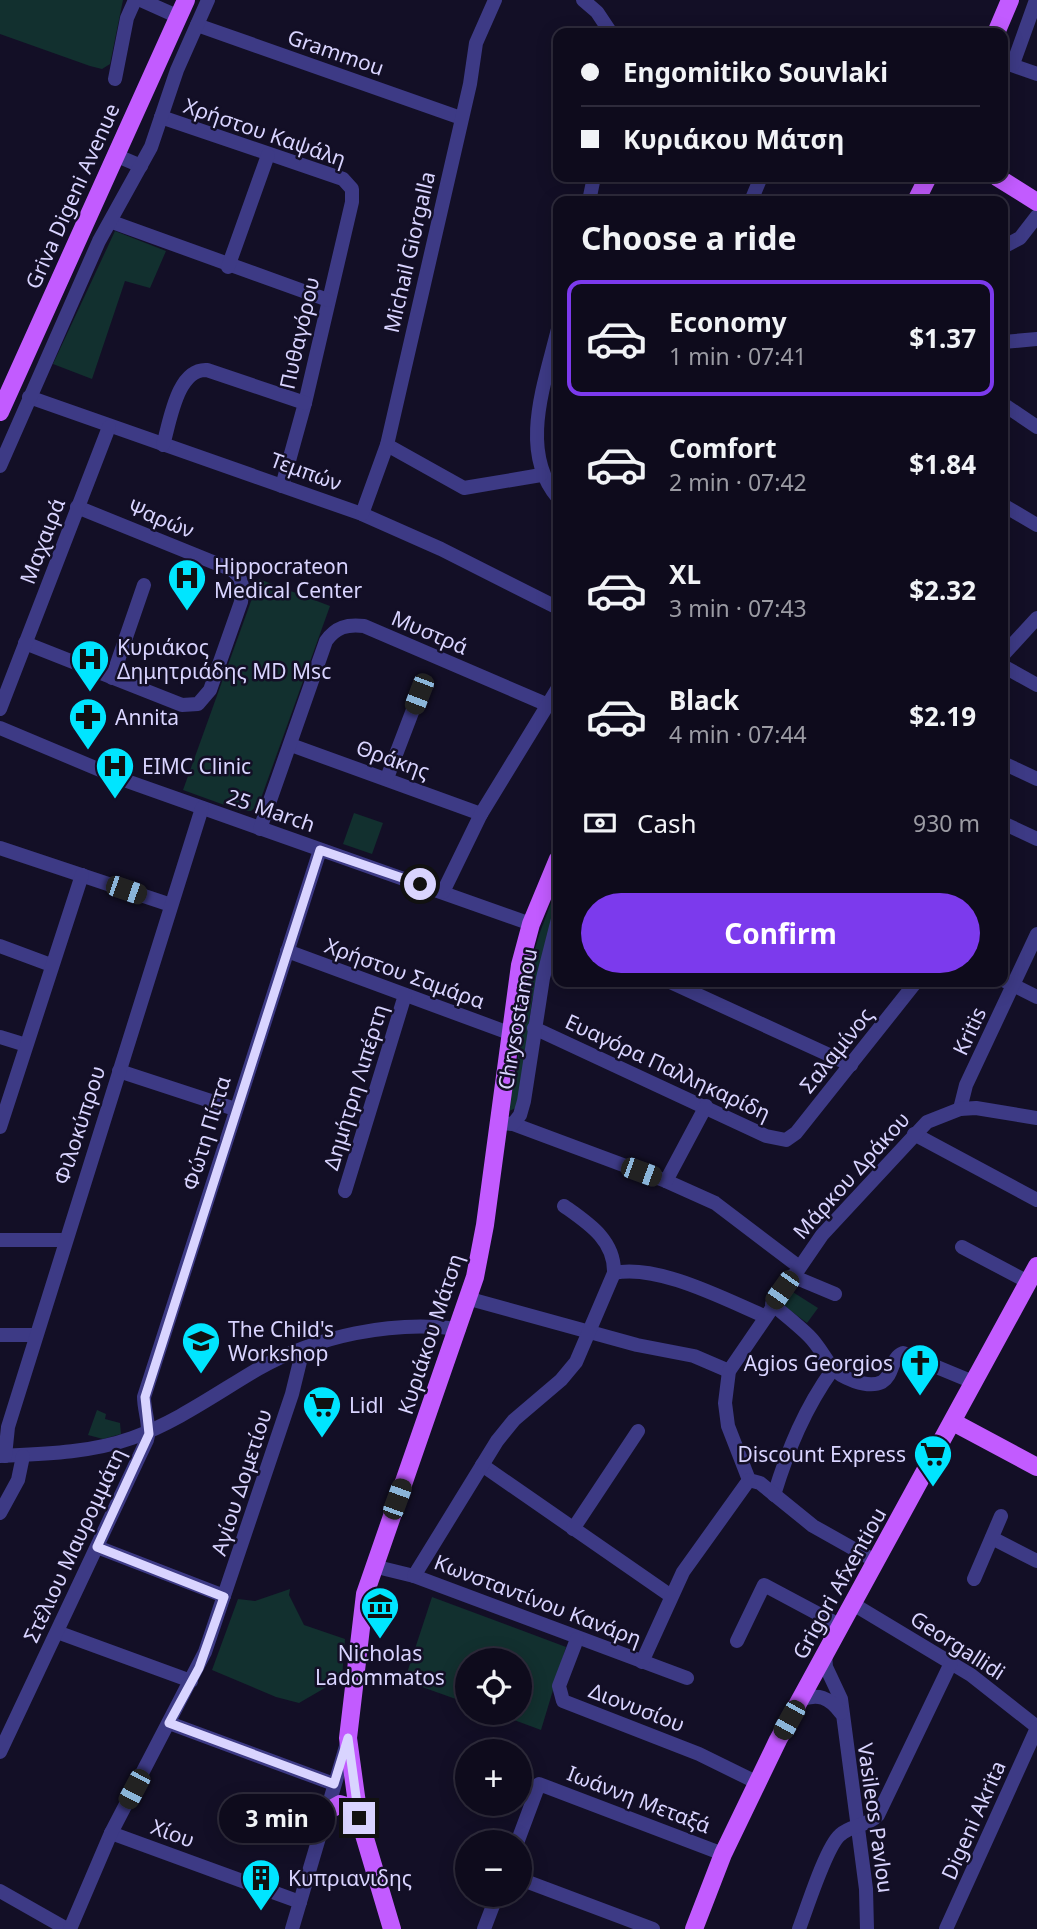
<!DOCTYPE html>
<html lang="en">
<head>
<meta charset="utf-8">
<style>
	:root { --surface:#0e0b1c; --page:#171425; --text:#f1f3f6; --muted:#9b9ba3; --line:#2e2b3b; --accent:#7c3aed }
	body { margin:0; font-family:"Noto Sans",sans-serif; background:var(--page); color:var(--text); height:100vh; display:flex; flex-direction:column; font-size:26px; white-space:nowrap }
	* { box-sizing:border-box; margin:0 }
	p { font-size:23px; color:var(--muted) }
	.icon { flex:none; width:38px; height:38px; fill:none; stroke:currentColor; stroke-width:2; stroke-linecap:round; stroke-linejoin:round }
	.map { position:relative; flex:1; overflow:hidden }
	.drawer { position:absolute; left:553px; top:196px; width:455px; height:791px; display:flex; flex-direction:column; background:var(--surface); border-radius:14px; box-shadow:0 4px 18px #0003,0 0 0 2px var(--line) }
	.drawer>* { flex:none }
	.hud { position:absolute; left:553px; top:28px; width:455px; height:154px; border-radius:14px; box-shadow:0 4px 18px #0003,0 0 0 2px var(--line); display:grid; align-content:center; height:154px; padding:0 28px; background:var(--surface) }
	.controls { position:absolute; left:455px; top:1648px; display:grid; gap:14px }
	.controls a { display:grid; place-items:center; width:77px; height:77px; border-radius:50%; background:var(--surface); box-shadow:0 4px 18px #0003,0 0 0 2px var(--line); font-size:35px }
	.end { position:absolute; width:32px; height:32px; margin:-16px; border:9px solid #d9d4ff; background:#111; box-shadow:0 0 0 4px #111 }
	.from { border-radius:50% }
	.bubble { position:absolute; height:49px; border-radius:24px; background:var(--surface); box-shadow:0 4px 18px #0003,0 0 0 2px var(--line); font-size:23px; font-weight:700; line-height:49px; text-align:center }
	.car { position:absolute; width:21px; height:42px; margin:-21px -10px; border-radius:9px; box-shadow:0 0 5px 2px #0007; background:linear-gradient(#222 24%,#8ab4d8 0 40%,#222 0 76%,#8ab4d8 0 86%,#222 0) }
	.hud b { display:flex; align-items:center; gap:24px; height:66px; font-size:26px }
	.hud b+b { border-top:2px solid var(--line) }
	.hud i { width:18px; height:18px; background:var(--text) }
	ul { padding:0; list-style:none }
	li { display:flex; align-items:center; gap:21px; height:116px; margin:0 14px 10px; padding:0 14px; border:4px solid transparent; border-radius:14px }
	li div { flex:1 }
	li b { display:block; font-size:26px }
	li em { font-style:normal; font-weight:700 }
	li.on { border-color:var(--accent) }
	li>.icon { width:63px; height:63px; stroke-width:1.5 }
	h2 { padding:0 28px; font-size:32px; line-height:84px }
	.pay { display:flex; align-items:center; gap:18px; height:77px; padding:0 28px; font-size:26px }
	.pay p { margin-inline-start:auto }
	.cta { display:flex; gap:14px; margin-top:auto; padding:14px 28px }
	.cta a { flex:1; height:80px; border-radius:42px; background:var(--accent); color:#fff; font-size:28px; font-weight:700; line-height:80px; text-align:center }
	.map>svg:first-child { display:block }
	.green { fill:#12302f }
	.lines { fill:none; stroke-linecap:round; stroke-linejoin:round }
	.minor { stroke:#3d3a85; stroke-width:14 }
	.major { stroke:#c25bff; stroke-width:18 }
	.route { stroke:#d9d4ff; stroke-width:9 }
	.labels { text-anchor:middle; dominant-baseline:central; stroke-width:5; stroke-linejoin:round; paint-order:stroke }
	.street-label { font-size:21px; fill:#d9d4ff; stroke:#130f26 }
	.poi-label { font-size:21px; fill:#d9d4ff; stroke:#130f26; text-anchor:start }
</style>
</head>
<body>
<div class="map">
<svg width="1037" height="1929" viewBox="0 0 1037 1929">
	<rect width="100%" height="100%" fill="#130f26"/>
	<g class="green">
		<path d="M0,0H123L110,64L102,69L90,66L0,34Z"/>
		<path d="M115,231L166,251L150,288L125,281L92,379L53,364Z"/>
		<path d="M259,579L330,606L259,804L251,811H241L183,790Z"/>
		<path d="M354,813L383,823L372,854L343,844Z"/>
		<path d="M558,884V908L532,1001L518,1107L507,1112L517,1070L522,995L539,935Z"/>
		<path d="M788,1289L818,1308L807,1323L779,1302Z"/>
		<path d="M97,1410L106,1414L105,1419L120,1423L121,1434L103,1439L88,1435Z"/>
		<path d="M290,1589L289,1595L304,1625L345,1639L342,1678L299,1703L276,1697L212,1670L238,1599L255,1601Z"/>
		<path d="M432,1597L566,1647L541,1730L495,1713H520V1661H467V1703L408,1682V1670Z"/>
	</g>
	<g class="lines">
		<g class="minor">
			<path d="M141,0L170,13"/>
			<path d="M583,0L597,12L611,33"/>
			<path d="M197,25L461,118"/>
			<path d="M1003,62L1037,74"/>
			<path d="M1013,64L1036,0"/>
			<path d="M115,79L127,18L135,0"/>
			<path d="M161,117L343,179L352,189V202L305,403L282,486"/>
			<path d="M115,155L141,166"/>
			<path d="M589,201L594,177"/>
			<path d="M751,201L761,177"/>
			<path d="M112,222L328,300"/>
			<path d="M1003,247L1020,238L1037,216"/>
			<path d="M228,267L268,155"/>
			<path d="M558,329C545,383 518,451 558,498"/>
			<path d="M1003,342L1037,339"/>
			<path d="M29,397L362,514L441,549L558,608"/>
			<path d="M1003,404L1037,427"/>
			<path d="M163,445C170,422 177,368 207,370L305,403"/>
			<path d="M387,445L464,488L541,475"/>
			<path d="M0,466L99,241L151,147L177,70L208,0"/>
			<path d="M1003,505L1037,525"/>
			<path d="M362,514L387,445L470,84L476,43L495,0"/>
			<path d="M25,643L182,705L198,704L210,690L241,602C243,588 244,577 230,569L77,507"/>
			<path d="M1003,655L1037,618"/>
			<path d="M1003,666L1037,685"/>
			<path d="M112,678L144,585"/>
			<path d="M0,709L109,427"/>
			<path d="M0,728L124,780L531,924"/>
			<path d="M291,745L481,814"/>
			<path d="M1003,763L1037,779"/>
			<path d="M387,778L419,694"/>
			<path d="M1003,823L1037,839"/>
			<path d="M260,829L326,641C336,627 347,624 364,626L548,705"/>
			<path d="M0,848L171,905"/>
			<path d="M443,892L481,814L558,688"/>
			<path d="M0,946L51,965"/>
			<path d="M287,951L509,1033"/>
			<path d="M1003,980L1037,997"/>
			<path d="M670,982L851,1065"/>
			<path d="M534,1028L766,1136L786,1140L796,1133L916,982"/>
			<path d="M0,1037L26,1045"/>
			<path d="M119,1071L235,1109"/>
			<path d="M960,1109L966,1085L1037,934"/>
			<path d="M498,1123L513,1124L666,1181L715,1203L798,1266"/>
			<path d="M513,1124L520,1115L524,1101L543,978L558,919"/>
			<path d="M0,1127L82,875"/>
			<path d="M914,1134L1037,1200"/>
			<path d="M666,1181L706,1106"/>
			<path d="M345,1191L405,995"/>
			<path d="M0,1240H65"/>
			<path d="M962,1247L1028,1282"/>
			<path d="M614,1273C658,1264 724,1299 764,1316"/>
			<path d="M792,1276L835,1294"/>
			<path d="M470,1299L637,1345L694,1356L729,1371"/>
			<path d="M772,1304C785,1315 798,1325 809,1336C819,1346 824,1357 832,1367C840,1378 868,1389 882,1382C894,1375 890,1358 903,1353L973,1382"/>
			<path d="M0,1335H36"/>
			<path d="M0,1456C43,1454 90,1453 132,1438C177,1422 217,1393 258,1369C317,1336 392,1320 459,1329"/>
			<path d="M5,1456L8,1427L202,808"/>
			<path d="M482,1465L671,1596"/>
			<path d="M774,1495C788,1449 805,1408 833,1369"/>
			<path d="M0,1513L18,1480L23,1456"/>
			<path d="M573,1529L638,1431"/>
			<path d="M992,1538L1037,1561"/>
			<path d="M97,1547L224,1596"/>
			<path d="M877,1562L813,1526L760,1483L749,1480L728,1426L725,1403L729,1371L822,1235L927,1122L960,1109L976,1108L1037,1118"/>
			<path d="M373,1566L414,1576L687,1678"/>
			<path d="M414,1576L497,1441L514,1420L561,1380L576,1362L614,1273C615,1240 588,1223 564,1206"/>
			<path d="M974,1579L1001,1516"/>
			<path d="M853,1604L971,1675L1037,1727"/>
			<path d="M57,1632L191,1681"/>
			<path d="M577,1639L559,1686L563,1701L699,1754L756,1782"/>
			<path d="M737,1641L764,1585L841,1626"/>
			<path d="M825,1654L826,1667L841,1699L866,1889L867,1929"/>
			<path d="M642,1662L683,1572L749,1480"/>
			<path d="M800,1700C818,1693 829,1697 841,1713"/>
			<path d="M169,1723L334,1784"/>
			<path d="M0,1752L147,1440C151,1427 144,1411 144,1397L320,850"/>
			<path d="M111,1833L300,1902"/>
			<path d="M517,1843L539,1784L723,1854"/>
			<path d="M520,1879L653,1929"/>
			<path d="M0,1891L67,1929"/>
			<path d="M70,1929L111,1833L205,1652L292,1394L303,1349"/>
			<path d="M292,1929L347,1743"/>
			<path d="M484,1929L497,1895"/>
			<path d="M799,1929C807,1908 826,1847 840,1835C851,1825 868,1826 878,1815L951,1663"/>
			<path d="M946,1929L1037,1728"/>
		</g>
		<g class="major">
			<path d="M996,33L1010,0"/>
			<path d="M997,177L1037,202"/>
			<path d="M916,201L928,177"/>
			<path d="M0,412L186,0"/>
			<path d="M953,1422L1037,1467"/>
			<path d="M326,1812L340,1804L350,1807L359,1818"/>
			<path d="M392,1929L359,1818L348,1738L365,1594L475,1277L485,1225L520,965L531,924L558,859"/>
			<path d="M694,1929L723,1854L778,1740L1037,1266"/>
		</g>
	</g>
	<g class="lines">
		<path class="route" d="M359,1818L348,1738L334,1784L169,1723L199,1668L224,1597L97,1547L149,1434L145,1397L320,850L420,884"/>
	</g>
	<defs>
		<g id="hospital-pin" transform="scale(2.0125)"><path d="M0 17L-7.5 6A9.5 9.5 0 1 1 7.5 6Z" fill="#00e5ff" stroke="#130f26"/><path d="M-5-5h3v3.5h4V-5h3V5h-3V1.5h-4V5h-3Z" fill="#111"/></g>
		<g id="pharmacy-pin" transform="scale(2.0125)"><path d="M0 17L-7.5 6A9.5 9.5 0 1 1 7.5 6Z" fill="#00e5ff" stroke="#130f26"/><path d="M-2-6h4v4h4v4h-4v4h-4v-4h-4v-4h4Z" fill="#111"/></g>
		<g id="school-pin" transform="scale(2.0125)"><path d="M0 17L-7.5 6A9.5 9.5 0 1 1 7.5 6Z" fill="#00e5ff" stroke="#130f26"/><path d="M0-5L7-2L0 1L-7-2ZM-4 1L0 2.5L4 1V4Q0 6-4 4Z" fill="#111"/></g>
		<g id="church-pin" transform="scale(2.0125)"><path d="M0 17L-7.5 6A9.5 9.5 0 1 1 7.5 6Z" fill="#00e5ff" stroke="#130f26"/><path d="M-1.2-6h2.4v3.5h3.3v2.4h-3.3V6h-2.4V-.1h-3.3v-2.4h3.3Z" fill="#111"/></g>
		<g id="supermarket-pin" transform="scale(2.0125)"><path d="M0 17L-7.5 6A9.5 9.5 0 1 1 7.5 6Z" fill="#00e5ff" stroke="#130f26"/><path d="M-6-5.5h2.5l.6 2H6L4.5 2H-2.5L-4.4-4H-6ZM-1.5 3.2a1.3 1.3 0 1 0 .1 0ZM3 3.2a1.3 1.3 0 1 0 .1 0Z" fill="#111"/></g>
		<g id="museum-pin" transform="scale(2.0125)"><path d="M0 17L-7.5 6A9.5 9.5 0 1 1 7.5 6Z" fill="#00e5ff" stroke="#130f26"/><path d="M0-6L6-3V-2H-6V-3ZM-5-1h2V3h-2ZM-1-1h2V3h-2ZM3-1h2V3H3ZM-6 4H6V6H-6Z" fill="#111"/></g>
		<g id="building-pin" transform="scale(2.0125)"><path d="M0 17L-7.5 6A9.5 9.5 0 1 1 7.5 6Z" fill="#00e5ff" stroke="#130f26"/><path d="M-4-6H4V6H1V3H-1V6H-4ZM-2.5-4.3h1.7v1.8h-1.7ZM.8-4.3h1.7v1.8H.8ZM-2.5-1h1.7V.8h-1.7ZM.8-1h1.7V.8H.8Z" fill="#111"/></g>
	</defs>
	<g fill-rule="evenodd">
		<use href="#hospital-pin" x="187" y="578"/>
		<use href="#hospital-pin" x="90" y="659"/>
		<use href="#pharmacy-pin" x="88" y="717"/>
		<use href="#hospital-pin" x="115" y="766"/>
		<use href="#school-pin" x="201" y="1341"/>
		<use href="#church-pin" x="920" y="1363"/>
		<use href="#supermarket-pin" x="322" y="1405"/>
		<use href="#supermarket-pin" x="933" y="1454"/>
		<use href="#museum-pin" x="380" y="1606"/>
		<use href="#building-pin" x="261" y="1878"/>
	</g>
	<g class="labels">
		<g class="street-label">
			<text transform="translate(336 52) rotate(19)">Grammou</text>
			<text transform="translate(265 132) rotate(19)">Χρήστου Καψάλη</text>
			<text transform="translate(72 196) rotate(-66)">Griva Digeni Avenue</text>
			<text transform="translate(409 252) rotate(-77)">Michail Giorgalla</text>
			<text transform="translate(299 333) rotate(-77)">Πυθαγόρου</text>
			<text transform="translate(306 471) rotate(20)">Τεμπών</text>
			<text transform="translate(161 518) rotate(22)">Ψαρών</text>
			<text transform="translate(42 541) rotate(-69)">Μαχαιρά</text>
			<text transform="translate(430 632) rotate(23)">Μυστρά</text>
			<text transform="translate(393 759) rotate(20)">Θράκης</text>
			<text transform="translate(271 810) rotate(19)">25 March</text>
			<text transform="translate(405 973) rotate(20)">Χρήστου Σαμάρα</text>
			<text transform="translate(517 1019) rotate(-80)">Chrysostamou</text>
			<text transform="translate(969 1031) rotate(-65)">Kritis</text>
			<text transform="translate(836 1050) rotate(-51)">Σαλαμίνος</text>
			<text transform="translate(668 1067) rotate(25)">Ευαγόρα Παλληκαρίδη</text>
			<text transform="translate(355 1087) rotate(-73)">Δημήτρη Λιπέρτη</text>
			<text transform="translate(79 1125) rotate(-72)">Φιλοκύπρου</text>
			<text transform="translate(206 1133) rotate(-73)">Φώτη Πίττα</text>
			<text transform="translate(851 1175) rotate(-48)">Μάρκου Δράκου</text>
			<text transform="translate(430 1334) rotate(-72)">Κυριάκου Μάτση</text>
			<text transform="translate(241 1482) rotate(-72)">Αγίου Δομετίου</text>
			<text transform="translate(74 1545) rotate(-65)">Στέλιου Μαυρομμάτη</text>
			<text transform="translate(839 1583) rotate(-61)">Grigori Afxentiou</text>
			<text transform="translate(538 1600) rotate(21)">Κωνσταντίνου Κανάρη</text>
			<text transform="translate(958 1645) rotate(33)">Georgallidi</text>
			<text transform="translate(637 1707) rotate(21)">Διονυσίου</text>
			<text transform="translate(639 1799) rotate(21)">Ιωάννη Μεταξά</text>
			<text transform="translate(876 1818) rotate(82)">Vasileos Pavlou</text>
			<text transform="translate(973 1820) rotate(-66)">Digeni Akrita</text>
			<text transform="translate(173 1833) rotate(20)">Χίου</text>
		</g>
		<g class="poi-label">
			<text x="214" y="566">Hippocrateon<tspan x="214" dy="24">Medical Center</tspan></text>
			<text x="117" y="647">Κυριάκος<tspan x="117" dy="24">Δημητριάδης MD Msc</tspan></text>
			<text x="115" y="717">Annita</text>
			<text x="142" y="766">EIMC Clinic</text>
			<text x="228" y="1329">The Child's<tspan x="228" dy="24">Workshop</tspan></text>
			<text x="893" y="1363" text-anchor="end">Agios Georgios</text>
			<text x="349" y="1405">Lidl</text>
			<text x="906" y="1454" text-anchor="end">Discount Express</text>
			<text x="380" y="1653" text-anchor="middle">Nicholas<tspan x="380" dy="24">Ladommatos</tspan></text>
			<text x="288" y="1878">Κυπριανιδης</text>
		</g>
	</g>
</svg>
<div class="controls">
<a><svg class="icon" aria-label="locate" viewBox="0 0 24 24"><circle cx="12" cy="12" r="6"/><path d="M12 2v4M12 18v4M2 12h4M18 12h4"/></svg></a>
<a>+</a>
<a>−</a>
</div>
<i class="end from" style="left:420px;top:884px"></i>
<i class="end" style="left:359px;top:1818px"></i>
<div class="bubble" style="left:219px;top:1794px;width:116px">3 min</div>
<i class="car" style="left:419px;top:694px;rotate:201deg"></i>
<i class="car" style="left:126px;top:890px;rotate:109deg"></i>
<i class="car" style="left:641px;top:1172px;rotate:110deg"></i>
<i class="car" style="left:782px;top:1290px;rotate:215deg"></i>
<i class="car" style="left:397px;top:1499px;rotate:20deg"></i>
<i class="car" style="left:789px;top:1720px;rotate:209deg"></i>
<i class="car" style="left:134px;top:1789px;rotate:208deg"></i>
<div class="hud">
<b><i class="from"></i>Engomitiko Souvlaki</b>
<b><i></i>Κυριάκου Μάτση</b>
</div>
<section class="drawer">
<h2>Choose a ride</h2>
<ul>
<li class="on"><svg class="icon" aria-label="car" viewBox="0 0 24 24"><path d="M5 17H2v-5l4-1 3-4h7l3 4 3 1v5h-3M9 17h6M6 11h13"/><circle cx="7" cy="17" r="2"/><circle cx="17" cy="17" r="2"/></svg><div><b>Economy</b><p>1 min · 07:41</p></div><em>$1.37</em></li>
<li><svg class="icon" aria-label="car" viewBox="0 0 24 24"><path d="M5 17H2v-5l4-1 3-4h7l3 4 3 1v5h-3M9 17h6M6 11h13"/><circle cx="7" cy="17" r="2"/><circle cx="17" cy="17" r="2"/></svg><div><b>Comfort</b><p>2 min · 07:42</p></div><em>$1.84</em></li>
<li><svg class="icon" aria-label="car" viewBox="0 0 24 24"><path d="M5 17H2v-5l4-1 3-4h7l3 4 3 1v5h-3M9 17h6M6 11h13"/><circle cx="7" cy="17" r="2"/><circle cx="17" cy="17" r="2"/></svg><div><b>XL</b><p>3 min · 07:43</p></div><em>$2.32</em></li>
<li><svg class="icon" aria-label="car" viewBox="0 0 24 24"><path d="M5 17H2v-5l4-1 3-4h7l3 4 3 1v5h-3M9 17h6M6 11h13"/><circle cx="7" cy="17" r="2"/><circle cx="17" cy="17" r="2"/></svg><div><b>Black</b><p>4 min · 07:44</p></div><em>$2.19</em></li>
</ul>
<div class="pay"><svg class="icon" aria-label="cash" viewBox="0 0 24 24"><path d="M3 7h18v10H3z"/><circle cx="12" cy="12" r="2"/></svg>Cash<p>930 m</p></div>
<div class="cta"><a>Confirm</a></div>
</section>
</div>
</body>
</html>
